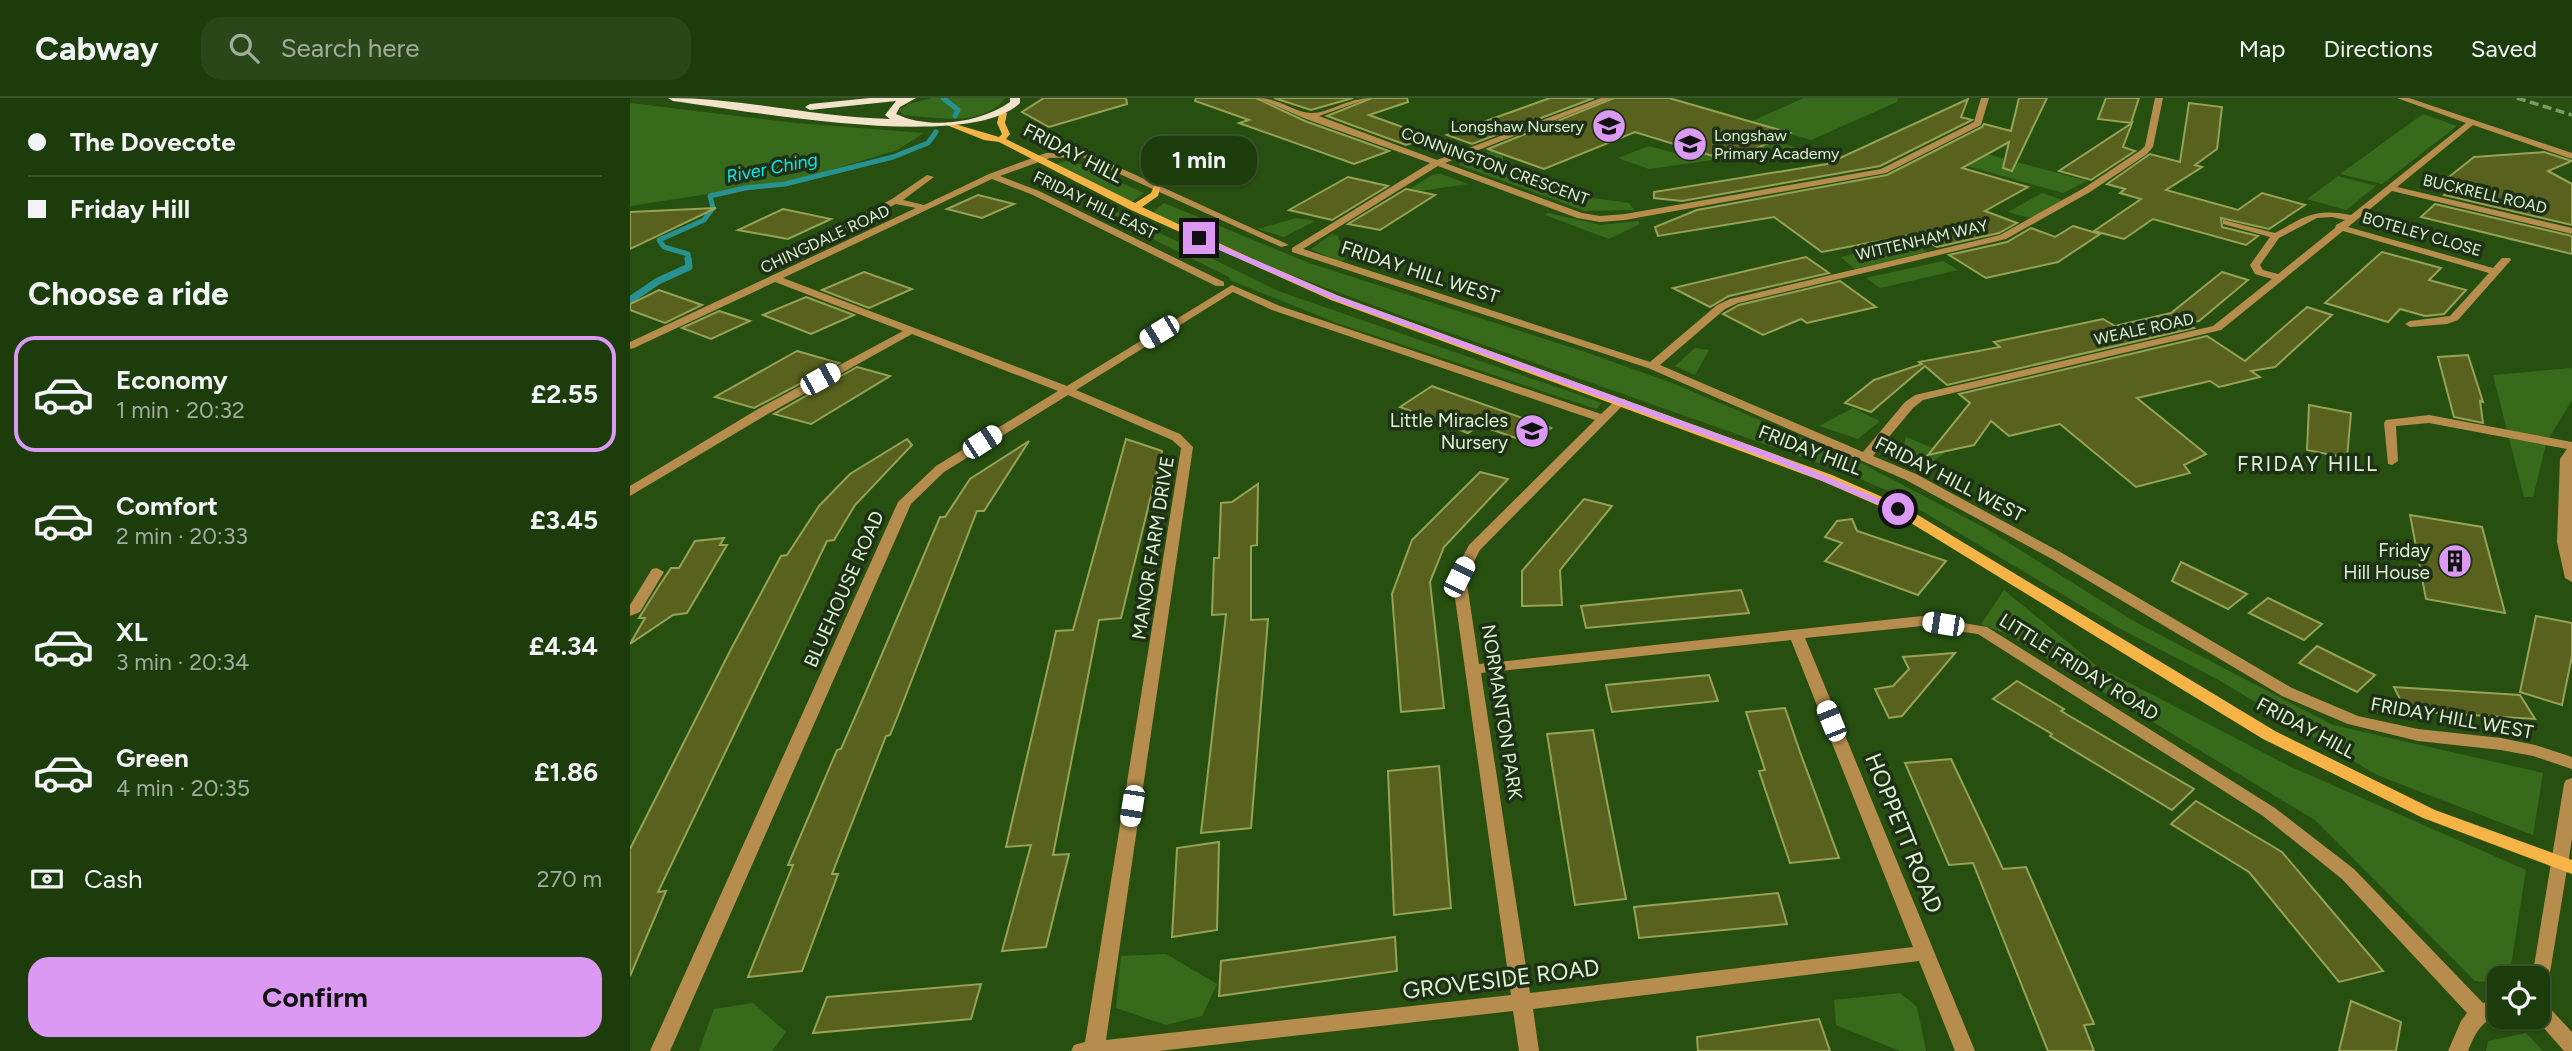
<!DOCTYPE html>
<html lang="en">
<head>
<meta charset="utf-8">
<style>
	:root { --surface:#1d3c0c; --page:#2a471a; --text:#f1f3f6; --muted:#a0ad9d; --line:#3b562d; --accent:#dc99f4 }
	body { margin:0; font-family:Figtree,sans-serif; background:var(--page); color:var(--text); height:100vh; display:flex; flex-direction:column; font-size:26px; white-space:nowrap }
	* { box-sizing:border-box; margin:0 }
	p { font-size:23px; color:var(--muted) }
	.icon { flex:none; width:38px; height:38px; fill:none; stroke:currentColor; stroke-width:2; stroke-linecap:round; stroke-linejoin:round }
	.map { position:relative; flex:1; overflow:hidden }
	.side { display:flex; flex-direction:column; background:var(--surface); width:630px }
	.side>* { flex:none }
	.hud { display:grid; align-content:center; height:154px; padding:0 28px; background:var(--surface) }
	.fabs { position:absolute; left:1857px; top:868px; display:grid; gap:14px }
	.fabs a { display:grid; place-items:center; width:63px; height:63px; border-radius:14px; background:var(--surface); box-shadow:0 2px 5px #0004,0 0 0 2px var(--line); font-size:35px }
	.end { position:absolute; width:32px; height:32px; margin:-16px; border:9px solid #dc99f4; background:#111; box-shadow:0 0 0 4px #111 }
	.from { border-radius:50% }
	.bubble { position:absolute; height:49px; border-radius:21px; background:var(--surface); box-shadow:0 2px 5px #0004,0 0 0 2px var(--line); font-size:23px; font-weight:700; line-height:49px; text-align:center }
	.car { position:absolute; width:21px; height:42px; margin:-21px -10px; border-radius:9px; box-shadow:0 0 5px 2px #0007; background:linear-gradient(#fff 24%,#345 0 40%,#fff 0 76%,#345 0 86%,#fff 0) }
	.hud b { display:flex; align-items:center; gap:24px; height:66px; font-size:26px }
	.hud b+b { border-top:2px solid var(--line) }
	.hud i { width:18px; height:18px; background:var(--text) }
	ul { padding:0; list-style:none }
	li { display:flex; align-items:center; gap:21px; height:116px; margin:0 14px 10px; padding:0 14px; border:4px solid transparent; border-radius:21px }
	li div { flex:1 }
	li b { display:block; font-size:26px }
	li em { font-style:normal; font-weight:700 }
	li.on { border-color:var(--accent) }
	li>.icon { width:63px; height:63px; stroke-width:1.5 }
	h2 { padding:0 28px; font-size:32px; line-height:84px }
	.pay { display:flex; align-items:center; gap:18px; height:77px; padding:0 28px; font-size:26px }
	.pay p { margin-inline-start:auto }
	.primary-button { display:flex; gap:14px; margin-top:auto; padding:14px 28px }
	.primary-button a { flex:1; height:80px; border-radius:21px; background:var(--accent); color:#111; font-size:28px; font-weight:700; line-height:80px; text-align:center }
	header { display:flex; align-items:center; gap:42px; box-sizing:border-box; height:98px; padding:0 35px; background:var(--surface); border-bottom:2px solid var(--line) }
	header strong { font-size:33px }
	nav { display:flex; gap:38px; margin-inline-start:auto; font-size:24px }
	.search { width:490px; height:63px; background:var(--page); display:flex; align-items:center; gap:18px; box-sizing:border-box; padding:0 24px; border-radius:21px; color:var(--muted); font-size:26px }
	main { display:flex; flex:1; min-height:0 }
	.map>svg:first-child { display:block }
	.green { fill:#386a1c }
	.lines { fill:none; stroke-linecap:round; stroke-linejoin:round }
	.stream-far1 { stroke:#289192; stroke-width:5 }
	.stream { stroke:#289192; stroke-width:7 }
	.building { fill:#58611d; stroke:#96a255; stroke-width:2 }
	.minor { fill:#b68d4d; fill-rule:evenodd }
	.secondary { fill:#f6b446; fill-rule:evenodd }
	.primary { fill:#f3e2cb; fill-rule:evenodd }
	.rail { stroke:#799a68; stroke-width:3.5; stroke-dasharray:9 4.5; stroke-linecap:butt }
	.route { fill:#dc99f4 }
	.labels { text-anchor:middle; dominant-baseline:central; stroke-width:7; stroke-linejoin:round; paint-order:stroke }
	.far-poi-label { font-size:16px; fill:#dcf4d2; stroke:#1e3016; text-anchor:end }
	.far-street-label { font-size:16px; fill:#dcf4d2; stroke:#1e3016 }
	.far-water-label { font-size:18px; font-style:italic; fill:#04edf1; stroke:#1e3016 }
	.street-label { font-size:19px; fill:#dcf4d2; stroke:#1e3016 }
	.poi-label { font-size:19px; fill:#dcf4d2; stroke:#1e3016; text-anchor:end }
	.neighbourhood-label { font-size:21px; letter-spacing:2px; fill:#dcf4d2; stroke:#1e3016 }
	.near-street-label { font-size:23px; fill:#dcf4d2; stroke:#1e3016 }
</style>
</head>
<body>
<header>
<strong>Cabway</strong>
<div class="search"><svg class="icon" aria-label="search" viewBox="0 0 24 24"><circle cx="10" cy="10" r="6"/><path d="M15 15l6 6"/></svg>Search here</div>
<nav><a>Map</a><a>Directions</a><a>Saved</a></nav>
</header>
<main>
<section class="side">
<div class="hud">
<b><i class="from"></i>The Dovecote</b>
<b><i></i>Friday Hill</b>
</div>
<h2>Choose a ride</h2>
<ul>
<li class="on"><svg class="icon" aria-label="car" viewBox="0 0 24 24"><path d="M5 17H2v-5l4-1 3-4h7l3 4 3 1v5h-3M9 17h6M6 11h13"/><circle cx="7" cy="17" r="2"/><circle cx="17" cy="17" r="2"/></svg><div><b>Economy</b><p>1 min · 20:32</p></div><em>£2.55</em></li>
<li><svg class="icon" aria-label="car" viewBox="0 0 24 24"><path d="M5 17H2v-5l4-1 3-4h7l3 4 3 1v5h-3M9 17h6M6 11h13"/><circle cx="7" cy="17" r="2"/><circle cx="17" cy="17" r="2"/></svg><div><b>Comfort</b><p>2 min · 20:33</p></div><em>£3.45</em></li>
<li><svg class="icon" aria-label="car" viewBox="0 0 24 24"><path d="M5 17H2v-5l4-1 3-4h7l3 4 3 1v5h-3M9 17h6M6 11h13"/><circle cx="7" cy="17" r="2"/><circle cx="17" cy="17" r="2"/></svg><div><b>XL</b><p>3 min · 20:34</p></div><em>£4.34</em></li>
<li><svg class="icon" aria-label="car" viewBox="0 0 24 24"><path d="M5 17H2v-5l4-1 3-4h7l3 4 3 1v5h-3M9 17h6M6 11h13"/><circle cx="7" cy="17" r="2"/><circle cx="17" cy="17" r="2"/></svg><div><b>Green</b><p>4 min · 20:35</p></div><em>£1.86</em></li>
</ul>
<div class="pay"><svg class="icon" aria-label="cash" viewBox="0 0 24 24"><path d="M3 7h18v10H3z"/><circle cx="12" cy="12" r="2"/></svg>Cash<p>270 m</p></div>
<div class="primary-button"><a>Confirm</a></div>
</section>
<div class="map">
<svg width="1942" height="953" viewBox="0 0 1942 953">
	<rect width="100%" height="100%" fill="#275010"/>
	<g class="green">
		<path d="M302,0H375C353,29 307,20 274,17L269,12L278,6Z"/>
		<path d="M1174,0H1268L1267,4L1181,42L1120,24Z"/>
		<path d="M0,5L165,25L294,35L267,52L168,82L0,108Z"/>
		<path d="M1793,16L1827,28L1752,86L1710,76Z"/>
		<path d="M1117,35L1168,50L1019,71L988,60L1019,48L1059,59Z"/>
		<path d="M1324,47L1457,83L1433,95L1301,58Z"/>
		<path d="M867,51L873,53V70L949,98L999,105L1004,112L955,113L829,67V64Z"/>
		<path d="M440,62L514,95L500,105L425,66Z"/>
		<path d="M811,76L838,86L790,93L780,91L802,77Z"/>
		<path d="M1708,78L1746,88L1716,112L1677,101Z"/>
		<path d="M1412,95L1433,102L1401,120L1378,114Z"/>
		<path d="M534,105L679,165L955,254L1042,285L1227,363L1355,430L1507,525L1703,627L1913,675L1903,737L1747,677L1587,581L1489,530L1258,393L1214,374L772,218L643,170L523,114Z"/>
		<path d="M479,110L648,193L972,305L966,311L707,225L600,182L599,179L467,113Z"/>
		<path d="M918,115L971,127L1008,123L1010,126L979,141L915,117Z"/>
		<path d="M666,120L685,123L654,139L628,131Z"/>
		<path d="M702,136L708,138L715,161L710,164L681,151Z"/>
		<path d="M1279,143L1297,154L1225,171L1211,159Z"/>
		<path d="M1313,163L1328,172L1250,190L1236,180Z"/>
		<path d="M1065,250L1079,252L1065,277L1045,268Z"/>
		<path d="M1942,270V302L1919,340L1877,332L1863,277Z"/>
		<path d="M1223,310L1250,323L1228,341L1189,328Z"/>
		<path d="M1276,339L1315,355L1292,371L1270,360Z"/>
		<path d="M1879,340L1916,346L1903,399H1894Z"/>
		<path d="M1374,492L1467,568L1659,668L1896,772L1879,880H1869V885L1845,883L1685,722L1379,537L1351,526Z"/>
		<path d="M536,856L587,886L572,918L536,927L486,910L491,858Z"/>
		<path d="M1270,895L1287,909L1296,953H1270L1206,927L1204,902Z"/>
		<path d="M123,905L156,934L142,953H69L84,911Z"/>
		<path d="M1896,935L1913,953H1856L1858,943Z"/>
	</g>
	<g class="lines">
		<g class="stream-far1">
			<path d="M313,0L328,12L325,18"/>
			<path d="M59,163L58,156L34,149L29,142L74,122L83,110L80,98L115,90L155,86L263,59L298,45L306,34"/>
		</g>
		<path class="stream" d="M0,202L28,183L59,169L58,161"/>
	</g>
	<g class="building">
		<path d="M414,0H496L497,6L419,29L392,14Z"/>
		<path d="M566,0H626L675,23L759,53L724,66L609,25L619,22L565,3Z"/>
		<path d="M644,0H723L681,12Z"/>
		<path d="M742,0H777L778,4L739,17L800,39L776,47L697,18Z"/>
		<path d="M920,0H964L842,46L817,37Z"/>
		<path d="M984,0H1039L1160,35L1099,63L1005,34L914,71L858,51Z"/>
		<path d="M1389,0H1417L1382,73L1373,70L1379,44L1332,70L1398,89L1355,113L1387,125L1369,135L1307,149L1285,136L1192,154L1144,119L1028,138L1025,129L1067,112L1257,77L1352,29L1354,26L1381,33Z"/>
		<path d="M1476,0H1509L1501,25L1468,21Z"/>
		<path d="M1338,1L1331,19L1342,22L1250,68L1052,103L1024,100V94L1197,66Z"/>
		<path d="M1559,5L1592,9L1587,51L1565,67L1572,69L1536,92L1608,112L1632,95L1675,107L1639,131L1591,120L1592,129L1628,138L1616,147L1523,121L1494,141L1464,133L1511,101L1490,95L1495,91L1477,86L1520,56L1550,64Z"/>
		<path d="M1502,25L1493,49L1505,53L1461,82L1429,73Z"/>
		<path d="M1914,54L1942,63L1918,73L1942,86V127L1814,97L1826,86L1814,83L1844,59Z"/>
		<path d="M718,79L758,88L702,122L659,112Z"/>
		<path d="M776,91L805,97L750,132L718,126Z"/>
		<path d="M348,97L384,106L352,120L317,111Z"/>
		<path d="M1805,106L1942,138V156L1791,119Z"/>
		<path d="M86,110L0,151V114Z"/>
		<path d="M153,111L201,121L158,141L108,132Z"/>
		<path d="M1443,128L1470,136L1428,164L1356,180L1319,157L1377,144L1401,130L1425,139Z"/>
		<path d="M1752,154L1811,170L1799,182L1836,192L1814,216L1795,218L1770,211L1758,224L1695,205Z"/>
		<path d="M1176,159L1199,175L1099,198L1080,209L1043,190Z"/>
		<path d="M234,174L282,191L239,210L192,192Z"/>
		<path d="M1592,174L1618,182L1569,223L1557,225L1564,230L1317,287L1295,268L1241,314L1215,305L1244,282L1292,266L1289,264L1370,249L1364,244L1473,221L1485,228L1541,215Z"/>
		<path d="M1210,183L1246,209L1177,225L1171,221L1133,237L1093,216L1109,207Z"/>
		<path d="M29,192L72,207L35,225L0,212V206Z"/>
		<path d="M176,199L224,217L181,236L133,217Z"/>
		<path d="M1677,209L1702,217L1645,269L1621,273L1630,279L1589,289L1580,283L1507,300L1576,356L1554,367L1560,375L1506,389L1430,326L1379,338L1361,323L1344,347L1298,357L1340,305L1329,296L1577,238L1615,263Z"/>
		<path d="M89,213L120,223L81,241L52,230Z"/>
		<path d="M167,253L209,265L124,310L85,299Z"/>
		<path d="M1838,257L1853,304L1850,303L1853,325L1824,319L1808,259Z"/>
		<path d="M227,269L260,278L181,326L144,316Z"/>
		<path d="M802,288L807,290L921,330L900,345L849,327L838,335L770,309Z"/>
		<path d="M1679,307L1721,315L1717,360L1677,352Z"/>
		<path d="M277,341L282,347L225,407L204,442L197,443L28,794L36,793L0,878V751L100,553L151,458L157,457L189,408L220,376Z"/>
		<path d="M496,341L532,353L491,520L469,522L423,757L439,756L416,849L372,853L401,747L376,749L421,556L426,533L443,532Z"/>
		<path d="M399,343L354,413H347L267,620L260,637L256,638L202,776H208L172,873L118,879L163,767H158L167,746L207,652L211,651L235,596L310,419H315L340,381Z"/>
		<path d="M850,374L878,381L814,449L800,484L814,610L771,614L762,496L782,442Z"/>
		<path d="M628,386L627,447L621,448V522L638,521L621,730L571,735L596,516L582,517L584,460H589L591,405L602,404Z"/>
		<path d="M954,401L982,408L930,472L932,507L892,508V473Z"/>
		<path d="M1780,417L1852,429L1875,515L1796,501Z"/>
		<path d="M1222,421L1227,433L1316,463L1288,497L1195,463L1212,445L1195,439L1207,423Z"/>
		<path d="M94,440L90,447H97L57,515L43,517L0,546L15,520H9L29,488L41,470H49L65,443Z"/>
		<path d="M1551,464L1617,496L1598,511L1542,483Z"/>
		<path d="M1111,492L1119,515L956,530L951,508Z"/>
		<path d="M1638,500L1671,516L1692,526L1674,542L1619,515Z"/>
		<path d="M1906,518L1942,525V558L1932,607L1890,594Z"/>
		<path d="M1687,548L1745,577L1727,594L1669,565Z"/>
		<path d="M1325,555L1272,618L1259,620L1245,591L1263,588L1279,571L1273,559Z"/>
		<path d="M1079,577L1088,603L982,614L976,587Z"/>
		<path d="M1387,583L1434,611L1431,613L1564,691L1542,712L1420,638L1422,636L1363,601Z"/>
		<path d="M1764,589L1890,597L1905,621L1776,613Z"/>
		<path d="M1155,610L1170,654L1209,760L1160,765L1129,673L1135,672L1116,614Z"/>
		<path d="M963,632L996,801L945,807L917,636Z"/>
		<path d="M1321,661L1373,771L1396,769L1464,926L1454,927L1464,953H1418L1343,765L1319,767L1275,665Z"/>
		<path d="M809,668L821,810L764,817L758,673Z"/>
		<path d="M1566,703L1652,754L1753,873L1709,884L1619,774L1541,726Z"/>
		<path d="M589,744L587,832L542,839L547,750Z"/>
		<path d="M1148,795L1157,826L1009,840L1004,809Z"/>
		<path d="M765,839L767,873L589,898L591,863Z"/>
		<path d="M351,886L341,921L183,935L197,899Z"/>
		<path d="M1721,903L1771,924L1766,953H1709Z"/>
		<path d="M1189,921L1200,953H1068L1067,939Z"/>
	</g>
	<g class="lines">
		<g class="minor">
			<path d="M628,0C649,0 666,15 681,15C696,16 719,0 740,0L689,18L807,62L971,0H982L815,65L952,115L970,118L995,116L1251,71L1344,24L1351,0H1359L1351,27L1256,75L995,122L970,124L947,120L808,68L673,151L1020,264L1087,207L1100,201L1370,137L1454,90L1511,52L1515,48L1525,0H1533L1523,49L1517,56L1460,94L1376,141L1108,205L1095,211L1030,267L1233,354L1275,304L1285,297L1583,228L1642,181L1625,176L1620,167L1640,139L1593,126V122L1645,135C1676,118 1684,110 1721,117L1836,25L1767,0H1779L1942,55V61L1843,27L1767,89L1942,130V136L1762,93L1718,129L1863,170L1872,160H1880L1881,162L1828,222L1817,226L1780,229L1775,226L1780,223L1820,218L1859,175L1713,133L1591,232L1293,302L1283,310L1243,358L1286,376L1432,455L1662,590L1728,618L1788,631L1871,640L1905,647L1942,659V671L1903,658L1871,652L1788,643L1718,626L1652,598L1422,461L1276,382L1018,270L662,154V150L800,65L676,21ZM1702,119L1715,122L1706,127L1705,130L1648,176L1633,172L1630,167L1649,140L1687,120Z"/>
			<path d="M453,53L659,147L651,149L452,59L420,60L370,78L409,93L594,184V188H586L403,97L362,81L153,180L437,288L602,187L650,208L971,316L987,301H995V305L850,452L836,479L849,566L1292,518L1357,529L1645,710L1724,771L1853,905L1869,900V916C1851,924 1845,935 1838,953H1818L1831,923L1837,915L1712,781L1633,718L1348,536L1292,528L1175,540L1345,953H1325L1289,863L903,911L909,953H889L883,913L529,953H441L444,947L455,944L551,350L542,342L438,297L314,374L281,406L40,953H20L268,404L306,368L428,293L282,236L136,317L0,398V388L128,311L273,233L145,184L4,250L0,251V244L286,110L266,106L178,150L170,148L262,101L297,77L304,79L273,102L294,107L359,76L416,55ZM603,194L642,212L965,322L839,447L822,479L881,897L476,942L563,349L550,336L446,292ZM1161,542L1283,849L900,895L851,575Z"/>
			<path d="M1799,317L1942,344V484L1935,480L1927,444L1930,361L1937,351L1799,325L1766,328L1768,363L1762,367L1758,366L1754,325L1756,322Z"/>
			<path d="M27,470L34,474L10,514L0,518V507L22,471Z"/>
			<path d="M1942,680V741L1915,905L1942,934V953H1934L1904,919H1908V880H1902L1934,686L1936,682Z"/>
		</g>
		<path class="secondary" d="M370,13L377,15L375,25L380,36L376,41L505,105L521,95L525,86H531L528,98L512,109L623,161L709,198L1202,377L1273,408L1645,633L1805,712L1942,762V776L1793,720L1633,641L1263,414L1192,383L701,202L501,112L369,44L354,42L314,26L318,24L369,39L372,36L367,25Z"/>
		<path class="primary" d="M38,0C112,0 185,19 260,21L255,17L266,3L180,12L175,9L180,6L240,0H286L270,9L266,16C300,32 350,25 380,4V0H390V5C340,55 114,12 43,3Z"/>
		<path class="rail" d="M1887,0L1942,17"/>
	</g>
	<path class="route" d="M566,139H572L708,198L1149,358L1273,411L1264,413L1142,362L702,201L566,142Z"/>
	<defs>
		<g id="school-disc" transform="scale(1.75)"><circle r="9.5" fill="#dc99f4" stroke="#1e3016"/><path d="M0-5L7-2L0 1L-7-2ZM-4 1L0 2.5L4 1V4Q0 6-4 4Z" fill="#111"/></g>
		<g id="building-disc" transform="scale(1.75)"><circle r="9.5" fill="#dc99f4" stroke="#1e3016"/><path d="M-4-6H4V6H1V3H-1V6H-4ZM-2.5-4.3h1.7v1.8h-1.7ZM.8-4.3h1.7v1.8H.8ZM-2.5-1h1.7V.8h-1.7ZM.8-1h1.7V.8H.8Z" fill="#111"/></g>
	</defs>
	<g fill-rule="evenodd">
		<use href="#school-disc" x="979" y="28"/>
		<use href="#school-disc" x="1060" y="46"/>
		<use href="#school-disc" x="902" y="333"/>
		<use href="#building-disc" x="1825" y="463"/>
	</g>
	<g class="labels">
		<g class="far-poi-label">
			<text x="954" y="28">Longshaw Nursery</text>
			<text x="1084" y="37" text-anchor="start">Longshaw<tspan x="1084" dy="18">Primary Academy</tspan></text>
		</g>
		<g class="far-street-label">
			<text transform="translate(865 68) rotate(20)">CONNINGTON CRESCENT</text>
			<text transform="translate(1855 96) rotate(13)">BUCKRELL ROAD</text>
			<text transform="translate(465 107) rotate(26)">FRIDAY HILL EAST</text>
			<text transform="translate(1792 136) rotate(16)">BOTELEY CLOSE</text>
			<text transform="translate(195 141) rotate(-25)">CHINGDALE ROAD</text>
			<text transform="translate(1292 142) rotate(-13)">WITTENHAM WAY</text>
			<text transform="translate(1514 231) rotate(-12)">WEALE ROAD</text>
		</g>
		<g class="far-water-label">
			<text transform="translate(142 70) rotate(-11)">River Ching</text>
		</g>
		<g class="street-label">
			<text transform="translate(443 55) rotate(27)">FRIDAY HILL</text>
			<text transform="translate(790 174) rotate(18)">FRIDAY HILL WEST</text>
			<text transform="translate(1180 352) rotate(21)">FRIDAY HILL</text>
			<text transform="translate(1320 381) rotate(27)">FRIDAY HILL WEST</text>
			<text transform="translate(523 450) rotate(-81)">MANOR FARM DRIVE</text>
			<text transform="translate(214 491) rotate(-66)">BLUEHOUSE ROAD</text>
			<text transform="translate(1449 569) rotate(32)">LITTLE FRIDAY ROAD</text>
			<text transform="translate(872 614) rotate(81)">NORMANTON PARK</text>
			<text transform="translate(1822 620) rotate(10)">FRIDAY HILL WEST</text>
			<text transform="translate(1676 630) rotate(28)">FRIDAY HILL</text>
		</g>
		<g class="poi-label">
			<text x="878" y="322">Little Miracles<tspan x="878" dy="22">Nursery</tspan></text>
			<text x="1800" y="452">Friday<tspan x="1800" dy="22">Hill House</tspan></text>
		</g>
		<g class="neighbourhood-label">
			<text x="1678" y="365">FRIDAY HILL</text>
		</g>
		<g class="near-street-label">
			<text transform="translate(1274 735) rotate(68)">HOPPETT ROAD</text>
			<text transform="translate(871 881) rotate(-7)">GROVESIDE ROAD</text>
		</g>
	</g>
</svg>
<div class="fabs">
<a><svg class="icon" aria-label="locate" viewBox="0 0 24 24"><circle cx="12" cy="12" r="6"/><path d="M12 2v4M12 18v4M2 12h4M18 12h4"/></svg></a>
</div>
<i class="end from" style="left:1268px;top:411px"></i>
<i class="end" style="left:569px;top:140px"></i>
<div class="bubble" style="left:511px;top:38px;width:116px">1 min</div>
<i class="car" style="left:529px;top:234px;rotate:239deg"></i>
<i class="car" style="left:190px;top:281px;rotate:61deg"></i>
<i class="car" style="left:352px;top:344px;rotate:57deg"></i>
<i class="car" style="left:829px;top:479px;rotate:27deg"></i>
<i class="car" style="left:1313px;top:526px;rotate:279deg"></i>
<i class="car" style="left:1201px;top:623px;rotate:338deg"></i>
<i class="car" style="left:502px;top:708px;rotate:189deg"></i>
</div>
</main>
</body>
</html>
